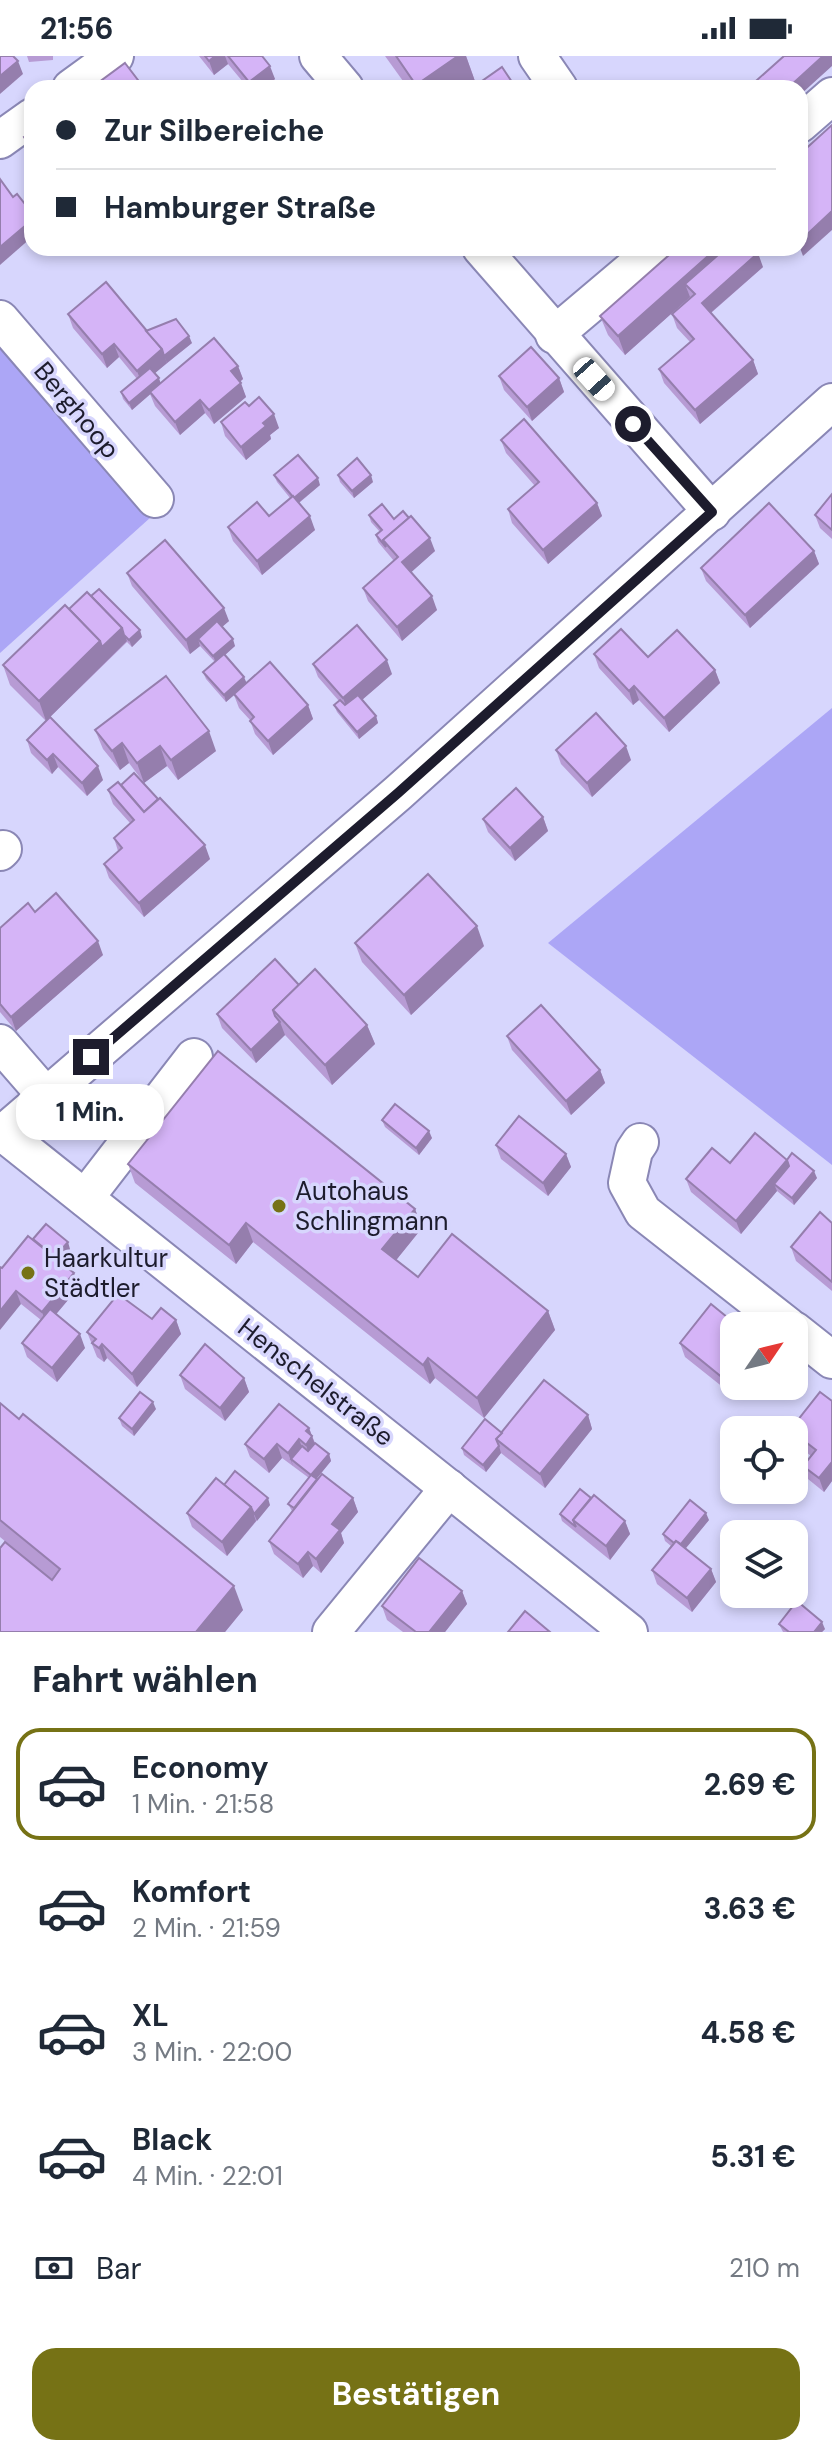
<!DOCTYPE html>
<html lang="de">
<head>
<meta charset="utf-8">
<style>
	:root { --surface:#fff; --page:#f6f6f7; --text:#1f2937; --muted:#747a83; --line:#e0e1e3; --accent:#767215 }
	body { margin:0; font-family:"DM Sans",sans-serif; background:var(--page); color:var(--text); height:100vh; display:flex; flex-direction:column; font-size:30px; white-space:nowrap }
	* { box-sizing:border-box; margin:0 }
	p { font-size:26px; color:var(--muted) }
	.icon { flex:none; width:44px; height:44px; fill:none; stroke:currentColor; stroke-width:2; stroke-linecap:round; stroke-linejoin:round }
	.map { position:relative; height:1576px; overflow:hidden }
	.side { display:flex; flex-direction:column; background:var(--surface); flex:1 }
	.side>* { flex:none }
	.hud { position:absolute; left:24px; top:24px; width:784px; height:176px; border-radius:24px; box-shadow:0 4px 12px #0003; display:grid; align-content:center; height:176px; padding:0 32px; background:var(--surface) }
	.needle { width:52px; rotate:55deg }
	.controls { position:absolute; left:720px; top:1256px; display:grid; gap:16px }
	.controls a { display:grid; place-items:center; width:88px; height:88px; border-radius:16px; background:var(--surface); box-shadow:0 4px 12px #0003; font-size:40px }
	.end { position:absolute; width:36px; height:36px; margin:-18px; border:10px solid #1d1c2d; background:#fff; box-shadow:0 0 0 4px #fff }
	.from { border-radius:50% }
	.bubble { position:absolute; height:56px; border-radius:24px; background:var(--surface); box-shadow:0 4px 12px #0003; font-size:26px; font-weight:700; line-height:56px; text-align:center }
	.car { position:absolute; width:24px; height:48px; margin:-24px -12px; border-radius:10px; box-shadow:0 0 6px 2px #0007; background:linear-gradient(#fff 24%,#345 0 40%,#fff 0 76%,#345 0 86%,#fff 0) }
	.hud b { display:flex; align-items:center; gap:28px; height:76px; font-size:30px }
	.hud b+b { border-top:2px solid var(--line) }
	.hud i { width:20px; height:20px; background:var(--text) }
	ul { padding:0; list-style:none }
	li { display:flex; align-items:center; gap:24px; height:112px; margin:0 16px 12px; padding:0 16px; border:4px solid transparent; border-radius:24px }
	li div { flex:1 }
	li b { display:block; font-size:30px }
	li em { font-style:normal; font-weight:700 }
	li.current { border-color:var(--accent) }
	li>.icon { width:72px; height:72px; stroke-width:1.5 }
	h2 { padding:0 32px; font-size:36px; line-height:96px }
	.pay { display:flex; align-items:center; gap:20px; height:88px; padding:0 32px; font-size:30px }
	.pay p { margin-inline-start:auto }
	.action { display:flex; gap:16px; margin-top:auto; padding:16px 32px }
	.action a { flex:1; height:92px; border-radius:24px; background:var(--accent); color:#fff; font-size:32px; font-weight:700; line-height:92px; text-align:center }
	.status { display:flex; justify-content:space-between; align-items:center; height:56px; padding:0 40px; background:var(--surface); direction:ltr }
	.status svg { height:22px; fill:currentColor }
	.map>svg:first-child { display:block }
	.green { fill:#aca6f6 }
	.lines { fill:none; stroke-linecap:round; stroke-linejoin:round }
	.minor-casing { stroke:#8a87b5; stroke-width:40 }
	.minor { stroke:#fff; stroke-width:36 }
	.wall { fill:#b79bd4 }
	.shaded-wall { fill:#957ead }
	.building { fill:#d5b4f7; stroke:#957ead; stroke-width:2 }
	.route { stroke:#1d1c2d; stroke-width:10 }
	.poi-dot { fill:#767215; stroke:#d7d6fd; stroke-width:3 }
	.labels { text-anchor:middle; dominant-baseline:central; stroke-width:7; stroke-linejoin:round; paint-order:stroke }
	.street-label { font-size:26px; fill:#1d1c2d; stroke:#d7d6fd }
	.poi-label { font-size:26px; fill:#1d1c2d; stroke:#d7d6fd; text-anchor:start }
</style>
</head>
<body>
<div class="status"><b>21:56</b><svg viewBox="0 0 49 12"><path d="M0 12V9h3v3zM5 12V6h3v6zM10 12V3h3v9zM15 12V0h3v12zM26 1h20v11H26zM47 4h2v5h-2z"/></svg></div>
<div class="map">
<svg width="832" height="1576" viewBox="0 0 832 1576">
	<rect width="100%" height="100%" fill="#d7d6fd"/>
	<g class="green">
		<path d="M0,285L151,461L0,597Z"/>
		<path d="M832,652V1109L548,887Z"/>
	</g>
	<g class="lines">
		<g class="minor-casing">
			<g id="minor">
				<path d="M318,0L345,32"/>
				<path d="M537,0L559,32"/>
				<path d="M71,32L115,0"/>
				<path d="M800,68L832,40"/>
				<path d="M0,84L32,61"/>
				<path d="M481,192L712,456"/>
				<path d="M0,263L155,443"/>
				<path d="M554,279L657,192"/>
				<path d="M0,796L3,793"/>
				<path d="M0,987L46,1040"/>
				<path d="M3,1077L629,1576"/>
				<path d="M0,1080L398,737L832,346"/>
				<path d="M640,1086L634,1095L627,1127L643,1156L788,1270"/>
				<path d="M85,1142L194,1001"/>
				<path d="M794,1274L832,1304"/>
				<path d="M331,1576L449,1432"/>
			</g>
		</g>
		<use href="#minor" class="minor"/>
	</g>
	<g class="wall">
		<path d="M27,0H53V4L29,6Z"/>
		<path d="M199,0H262L275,23L264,32H248L228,8L214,19Z"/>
		<path d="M385,0H466L476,28L469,32H408Z"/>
		<path d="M32,76V100L29,95L24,81Z"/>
		<path d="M677,192L763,211L711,257L753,304L758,318L700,368L664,327L659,313L690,286L677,272L672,258L690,241L625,299L608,279L600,260Z"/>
		<path d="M68,258L146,275L192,287L155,317L161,327L238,310L243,323L240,326L246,341L214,368L205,357L180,379L155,350L150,338L132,354L123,343L121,336L137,323L119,301L107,312L73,272Z"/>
		<path d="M499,320L559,322L564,336L532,365L504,334Z"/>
		<path d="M249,350L279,372L270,379L271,383L246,404L225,380L221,366Z"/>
		<path d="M501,384L597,447L602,460L548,508L512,467L508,453L535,430L506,397Z"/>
		<path d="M274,419L320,429L299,447L315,474L262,519L233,485L228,471L269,460L290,442L277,426Z"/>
		<path d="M338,419L373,426L354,442L340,426Z"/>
		<path d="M832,438V483L820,472L815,459Z"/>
		<path d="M369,459L394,463L435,495L411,516L437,554L402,585L368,545L363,532L394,505L378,486L376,479L380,476L371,466Z"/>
		<path d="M814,495L819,508L750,572L706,525L701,512Z"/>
		<path d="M127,517L229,565L222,571L235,590L225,599L247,627L308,649L313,663L273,699L255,678L250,664L239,652L234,639L226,646L206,623L203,616L215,606L200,590L190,598L132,530Z"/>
		<path d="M91,540L142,581L132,591L127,586L46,665L10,629L3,609L69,553Z"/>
		<path d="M594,598L648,601L715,614L720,627L669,676L639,644L633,649L599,612Z"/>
		<path d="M313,608L392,618L362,644L376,660L378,667L359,683L337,656L334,649L339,645L318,621Z"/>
		<path d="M95,674L216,695L178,724L167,710L144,727L129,707L120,714L103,693Z"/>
		<path d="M27,684L103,724L87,740L58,711L52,718L31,697Z"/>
		<path d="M556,694L631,704L592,741L561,708Z"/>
		<path d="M108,734L210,803L144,861L109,822L104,808L118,795L114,782L130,767L113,748Z"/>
		<path d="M543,761L548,775L515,805L488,776L483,763Z"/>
		<path d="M35,856L103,899L16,975L0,956V872Z"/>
		<path d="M355,887L484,890L411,959L362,906Z"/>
		<path d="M299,929L367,969L375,988L332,1029L285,979L256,1007L222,972L217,958Z"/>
		<path d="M507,980L600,1014L605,1027L571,1059L512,994Z"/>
		<path d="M382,1064L432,1082L419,1099L385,1071Z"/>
		<path d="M496,1089L566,1098L571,1111L548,1140L501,1103Z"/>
		<path d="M787,1104L817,1122L794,1149L777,1135L741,1178L691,1136L686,1123L730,1107Z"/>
		<path d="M128,1108L415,1153L422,1172L396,1204L418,1221L548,1255L555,1274L484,1362L435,1322L430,1328L253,1186L236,1208L135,1127Z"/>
		<path d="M832,1167V1235L796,1205L791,1191Z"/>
		<path d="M33,1183L70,1193L60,1206L79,1231L56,1258L85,1292L57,1326L27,1301L22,1287L41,1264L21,1248L2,1212Z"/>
		<path d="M152,1263L176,1264L181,1278L137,1331L107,1302L104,1306L97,1301L87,1276Z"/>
		<path d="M680,1287L734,1330H742L734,1340L685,1301Z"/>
		<path d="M180,1319L244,1322L249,1336L225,1365L185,1333Z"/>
		<path d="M832,1345V1425L824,1436L808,1423L803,1410L811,1400L795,1387L794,1374Z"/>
		<path d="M0,1347L243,1554L225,1576H0L52,1524L0,1481Z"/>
		<path d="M156,1353L134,1380L122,1370L119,1362Z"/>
		<path d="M588,1359L592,1373L545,1432L501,1397L486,1416L464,1399L462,1392L502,1377Z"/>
		<path d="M309,1372L315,1387L329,1398L331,1405L316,1423L353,1442L358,1456L341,1477L344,1487L321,1517L313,1510L303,1522L274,1498L269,1485L292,1455L288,1448L309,1422L282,1402L269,1417L250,1401L245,1388Z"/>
		<path d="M224,1429L270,1449L227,1500L192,1471L187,1457Z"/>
		<path d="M591,1442L625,1465L630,1478L610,1504L562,1465L560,1458Z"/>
		<path d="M709,1464L686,1492L711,1513L716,1526L692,1556L657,1528L652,1514L671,1490L665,1485L663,1478Z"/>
		<path d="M462,1535L467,1548L445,1576H403L387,1564L382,1550Z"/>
		<path d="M779,1568L825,1573L822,1576H783Z"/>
	</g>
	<g class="shaded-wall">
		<path d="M215,0H225L228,8L214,19L209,5Z"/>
		<path d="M458,0H466L476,28L469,32H417L416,29Z"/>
		<path d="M823,0H832V10L800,39V32H788Z"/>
		<path d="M18,5L23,18L0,38V20Z"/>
		<path d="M270,10L275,23L264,32H252L249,26Z"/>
		<path d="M832,155V174L803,200L800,192V185Z"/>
		<path d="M32,164V181L0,209V191Z"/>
		<path d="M717,192H746L685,228L690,241L625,299L618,280Z"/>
		<path d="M758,197L763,211L707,260L702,247Z"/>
		<path d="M189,280L192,287L167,307L164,300Z"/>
		<path d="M114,288L119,301L107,312L102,298Z"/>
		<path d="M162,293L167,307L142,328L137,315Z"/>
		<path d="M753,304L758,318L700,368L695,354Z"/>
		<path d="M238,310L243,323L236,329L231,315Z"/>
		<path d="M159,322L161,329L132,354L129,347Z"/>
		<path d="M559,322L564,336L532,365L527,351Z"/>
		<path d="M241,327L246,341L214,368L209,354Z"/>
		<path d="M200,344L205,357L180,379L175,366Z"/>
		<path d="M274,358L279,372L270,379L271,383L246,404L241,391L263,367Z"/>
		<path d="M371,419L373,426L354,442L352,435Z"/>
		<path d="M318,422L320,429L296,449L294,442Z"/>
		<path d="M597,447L602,460L548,508L543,494Z"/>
		<path d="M310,460L315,474L262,519L257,505Z"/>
		<path d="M430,482L435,495L407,520L402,506Z"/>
		<path d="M814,495L819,508L750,572L745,559Z"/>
		<path d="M432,540L437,554L402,585L397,571Z"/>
		<path d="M224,552L229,565L202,588L198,583L200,590L190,598L186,584Z"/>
		<path d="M122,572L127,585L46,665L39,645L100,585Z"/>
		<path d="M140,574L142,581L132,591L129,584Z"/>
		<path d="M233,583L235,590L216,607L213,600Z"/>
		<path d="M387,604L392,618L348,656L343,642Z"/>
		<path d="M715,614L720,627L669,676L664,662Z"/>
		<path d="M244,621L247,628L226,646L224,639Z"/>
		<path d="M634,630L639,644L633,649L629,635Z"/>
		<path d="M308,649L313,663L273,699L268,685Z"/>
		<path d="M376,660L378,667L359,683L357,676Z"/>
		<path d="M209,675L216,695L178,724L171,704Z"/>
		<path d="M122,687L129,707L120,714L112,695Z"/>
		<path d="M160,690L167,710L144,727L137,707Z"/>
		<path d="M626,690L631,704L592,741L587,727Z"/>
		<path d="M53,698L58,711L52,718L47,704Z"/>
		<path d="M98,710L103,724L87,740L82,727Z"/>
		<path d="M543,761L548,775L515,805L510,792Z"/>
		<path d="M205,789L210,803L144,861L139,847Z"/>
		<path d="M477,870L484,890L411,959L404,939Z"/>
		<path d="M98,885L103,899L16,975L11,961Z"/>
		<path d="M280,966L285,979L256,1007L251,994Z"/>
		<path d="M367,969L375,988L332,1029L325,1009Z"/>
		<path d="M600,1014L605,1027L571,1059L566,1045Z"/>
		<path d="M429,1075L432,1082L419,1099L416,1092Z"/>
		<path d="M566,1098L571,1111L548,1140L543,1127Z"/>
		<path d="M787,1104L792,1117L774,1128L777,1135L741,1178L736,1165Z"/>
		<path d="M814,1115L817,1122L794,1149L792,1142Z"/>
		<path d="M415,1153L422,1172L389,1213L382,1193Z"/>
		<path d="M246,1167L253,1186L236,1208L229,1189Z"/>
		<path d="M68,1186L70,1193L55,1211L53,1204Z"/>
		<path d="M74,1217L79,1231L47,1269L42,1256Z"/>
		<path d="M16,1235L21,1248L0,1274V1255Z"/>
		<path d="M548,1255L555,1274L484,1362L477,1342Z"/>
		<path d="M176,1264L181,1278L137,1331L132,1318Z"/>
		<path d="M80,1278L85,1292L57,1326L52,1312Z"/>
		<path d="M102,1288L107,1302L104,1306L99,1292Z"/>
		<path d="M428,1302L435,1322L430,1328L423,1309Z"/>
		<path d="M734,1320V1330H742L734,1340L729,1327Z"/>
		<path d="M244,1322L249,1336L225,1365L220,1352Z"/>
		<path d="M153,1346L156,1353L134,1380L132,1373Z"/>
		<path d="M588,1359L592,1373L545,1432L540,1418Z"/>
		<path d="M309,1372L317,1394L310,1402L306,1389V1375Z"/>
		<path d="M299,1383L304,1397L291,1403L293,1410L288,1397Z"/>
		<path d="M277,1388L282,1402L269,1417L264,1403Z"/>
		<path d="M499,1390L501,1397L486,1416L483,1409Z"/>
		<path d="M329,1398L331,1405L314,1426L311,1419Z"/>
		<path d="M832,1406V1425L824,1436L819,1422Z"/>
		<path d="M268,1442L270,1449L257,1465L254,1458Z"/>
		<path d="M353,1442L358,1456L341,1477L344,1487L321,1517L316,1503L332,1468Z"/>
		<path d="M251,1451L256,1465L227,1500L222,1486Z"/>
		<path d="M706,1457L709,1464L681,1498L678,1491Z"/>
		<path d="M625,1465L630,1478L610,1504L606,1490Z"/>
		<path d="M308,1496L313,1510L303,1522L298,1508Z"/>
		<path d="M711,1513L716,1526L692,1556L687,1542Z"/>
		<path d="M234,1530L243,1554L225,1576H196Z"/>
		<path d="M462,1535L467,1548L445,1576H430V1575Z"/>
		<path d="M822,1566L825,1573L822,1576H814Z"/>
	</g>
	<g class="building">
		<path d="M0,0H13L18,5L0,20Z"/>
		<path d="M205,0H215L209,5Z"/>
		<path d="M228,0H262L270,10L249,26Z"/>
		<path d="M396,0H458L416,29Z"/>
		<path d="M784,0H823L788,32H748Z"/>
		<path d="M125,7L144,32H91Z"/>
		<path d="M502,11L516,32H472Z"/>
		<path d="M832,69V155L800,185V98Z"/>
		<path d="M32,76V93L24,81Z"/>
		<path d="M0,123L13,141L17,138L32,157V164L0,191Z"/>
		<path d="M677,192H717L618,280L600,260Z"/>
		<path d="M726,192H753L758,197L702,247L753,304L695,354L659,313L694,283L672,258L695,238L685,228Z"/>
		<path d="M106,226L162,293L137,315L114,288L102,298L68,258Z"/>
		<path d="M176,263L189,280L164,300L162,293L146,275Z"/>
		<path d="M214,282L238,310L231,315L241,327L209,354L200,344L175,366L150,336Z"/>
		<path d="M531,291L559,322L527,351L499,320Z"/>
		<path d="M150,312L159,322L129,347L121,336Z"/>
		<path d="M259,341L274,358L263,367L266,370L241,391L221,366L245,346L249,350Z"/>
		<path d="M524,363L597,447L543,494L508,453L539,426L501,384Z"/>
		<path d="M298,399L318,422L294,442L274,419Z"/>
		<path d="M357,402L371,419L352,435L338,419Z"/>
		<path d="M832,438V474L815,459Z"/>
		<path d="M293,440L310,460L257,505L228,471L257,446L269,460Z"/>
		<path d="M769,447L814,495L745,559L701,512Z"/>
		<path d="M382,448L394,463L403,455L409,462L383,484L386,491L376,479L382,474L369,459Z"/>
		<path d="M411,460L430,482L402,506L432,540L397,571L363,532L398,501L383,484Z"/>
		<path d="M165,484L224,552L186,584L127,517Z"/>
		<path d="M99,533L140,574L129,584L124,579L122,572L91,540Z"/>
		<path d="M87,536L122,572L102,591L100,585L69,553Z"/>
		<path d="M65,549L100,585L39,645L3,609Z"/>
		<path d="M217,565L233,583L213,600L198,583Z"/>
		<path d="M357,569L387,604L343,642L313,608Z"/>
		<path d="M621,573L648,601L677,574L715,614L664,662L634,630L629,635L594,598Z"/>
		<path d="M224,598L244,621L224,639L203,616Z"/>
		<path d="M270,606L308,649L268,685L250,665L254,661L234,638Z"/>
		<path d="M166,620L209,675L171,704L160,690L137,707L122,687L112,695L95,674Z"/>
		<path d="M358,639L376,660L357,676L334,649L340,644L345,649Z"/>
		<path d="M596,657L626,690L587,727L556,694Z"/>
		<path d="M50,661L98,710L82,727L53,698L47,704L27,684Z"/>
		<path d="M134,717L158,743L144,756L121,729Z"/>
		<path d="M118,726L144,756L160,742L205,789L139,847L104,808L122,792L114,782L134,764L108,734Z"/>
		<path d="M516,732L543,761L510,792L483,763Z"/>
		<path d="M428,818L477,870L404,939L355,887Z"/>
		<path d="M56,837L98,885L11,961L0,948V872L28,847L35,856Z"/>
		<path d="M275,903L299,929L273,954L275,960L280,966L251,994L217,958Z"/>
		<path d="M315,913L367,969L325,1009L273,954Z"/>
		<path d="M541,949L600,1014L566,1045L507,980Z"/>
		<path d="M218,995L415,1153L382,1193L418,1221L452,1178L548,1255L477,1342L428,1302L423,1309L246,1167L229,1189L128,1108Z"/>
		<path d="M395,1048L429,1075L416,1092L382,1064Z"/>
		<path d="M519,1060L566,1098L543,1127L496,1089Z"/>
		<path d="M755,1077L787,1104L736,1165L686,1123L712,1092L730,1107Z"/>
		<path d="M792,1097L814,1115L792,1142L774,1128L789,1110L787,1104Z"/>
		<path d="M820,1156L832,1167V1226L791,1191Z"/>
		<path d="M46,1168L68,1186L55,1201L33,1183Z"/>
		<path d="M28,1180L74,1217L42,1256L16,1235L0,1255V1211L2,1212Z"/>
		<path d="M118,1238L152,1263L161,1252L176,1264L132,1318L102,1288L99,1292L92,1287L96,1283L87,1276Z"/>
		<path d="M711,1248L738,1270H734V1320L729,1327L680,1287Z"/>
		<path d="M50,1253L80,1278L52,1312L22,1287Z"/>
		<path d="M205,1288L244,1322L220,1352L180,1319Z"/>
		<path d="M544,1324L588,1359L540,1418L496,1383Z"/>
		<path d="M140,1336L153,1346L132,1373L119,1362Z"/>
		<path d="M820,1336L832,1345V1406L819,1422L803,1410L816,1394L794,1377V1374H790Z"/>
		<path d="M0,1347L19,1363L23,1358L234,1530L196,1576H0V1492L5,1486L52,1524L60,1513L0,1464Z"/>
		<path d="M279,1348L309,1372L306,1375L312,1380L306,1389L299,1383L288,1397L277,1388L264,1403L245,1388Z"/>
		<path d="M485,1363L502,1377L496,1383L499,1390L483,1409L462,1392Z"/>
		<path d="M315,1387L329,1398L311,1419L291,1403L302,1390L308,1395Z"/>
		<path d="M235,1415L268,1442L254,1458L251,1451L224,1429Z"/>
		<path d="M322,1418L353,1442L332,1468L340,1474L316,1503L308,1496L298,1508L269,1485Z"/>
		<path d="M311,1419L317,1423L294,1452L288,1448Z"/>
		<path d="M216,1422L251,1451L222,1486L187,1457Z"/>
		<path d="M580,1433L591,1442L573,1464L576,1471L560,1458Z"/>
		<path d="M594,1439L625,1465L606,1490L573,1464Z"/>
		<path d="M690,1444L706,1457L681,1488L676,1485L674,1487L663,1478Z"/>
		<path d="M676,1485L711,1513L687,1542L652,1514Z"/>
		<path d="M419,1502L462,1535L430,1575L431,1576H416L382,1550Z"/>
		<path d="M797,1545L822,1566L814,1576H789L779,1568Z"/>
		<path d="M525,1555L550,1576H508Z"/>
	</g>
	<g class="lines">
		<path class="route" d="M91,1001L398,737L712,456L633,368"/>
	</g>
	<g class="poi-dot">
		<circle cx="279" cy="1150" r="8"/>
		<circle cx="28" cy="1217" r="8"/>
	</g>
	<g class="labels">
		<g class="street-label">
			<text transform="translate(77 354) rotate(50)">Berghoop</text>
			<text transform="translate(316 1326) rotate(38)">Henschelstraße</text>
		</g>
		<g class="poi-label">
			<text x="295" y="1135">Autohaus<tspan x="295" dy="30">Schlingmann</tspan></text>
			<text x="44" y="1202">Haarkultur<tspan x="44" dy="30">Städtler</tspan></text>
		</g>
	</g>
</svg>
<div class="controls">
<a><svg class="needle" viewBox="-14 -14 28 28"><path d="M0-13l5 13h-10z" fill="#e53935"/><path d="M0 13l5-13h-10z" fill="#747a83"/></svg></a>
<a><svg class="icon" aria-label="locate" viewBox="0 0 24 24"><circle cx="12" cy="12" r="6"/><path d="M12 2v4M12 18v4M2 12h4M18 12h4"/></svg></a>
<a><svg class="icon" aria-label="layers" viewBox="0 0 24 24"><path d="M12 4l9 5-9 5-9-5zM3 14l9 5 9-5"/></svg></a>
</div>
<i class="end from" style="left:633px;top:368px"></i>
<i class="end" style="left:91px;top:1001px"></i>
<div class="bubble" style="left:16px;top:1028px;width:148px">1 Min.</div>
<i class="car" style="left:594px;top:323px;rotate:138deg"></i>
<div class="hud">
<b><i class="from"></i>Zur Silbereiche</b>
<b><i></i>Hamburger Straße</b>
</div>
</div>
<section class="side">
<h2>Fahrt wählen</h2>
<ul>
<li class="current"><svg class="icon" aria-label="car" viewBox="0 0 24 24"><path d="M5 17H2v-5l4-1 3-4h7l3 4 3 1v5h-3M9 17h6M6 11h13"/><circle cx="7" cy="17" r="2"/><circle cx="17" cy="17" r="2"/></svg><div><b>Economy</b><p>1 Min. · 21:58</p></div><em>2.69 €</em></li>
<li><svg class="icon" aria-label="car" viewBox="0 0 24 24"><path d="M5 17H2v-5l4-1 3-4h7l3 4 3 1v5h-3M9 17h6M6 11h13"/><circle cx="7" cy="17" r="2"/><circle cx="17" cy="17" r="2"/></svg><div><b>Komfort</b><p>2 Min. · 21:59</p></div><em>3.63 €</em></li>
<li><svg class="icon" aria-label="car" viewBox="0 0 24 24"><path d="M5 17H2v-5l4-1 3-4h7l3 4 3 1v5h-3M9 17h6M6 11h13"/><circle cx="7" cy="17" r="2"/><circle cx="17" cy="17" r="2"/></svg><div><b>XL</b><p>3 Min. · 22:00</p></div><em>4.58 €</em></li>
<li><svg class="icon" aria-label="car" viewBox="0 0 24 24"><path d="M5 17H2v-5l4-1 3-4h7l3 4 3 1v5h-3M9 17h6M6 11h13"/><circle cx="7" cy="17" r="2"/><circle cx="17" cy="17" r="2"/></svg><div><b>Black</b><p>4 Min. · 22:01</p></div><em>5.31 €</em></li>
</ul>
<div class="pay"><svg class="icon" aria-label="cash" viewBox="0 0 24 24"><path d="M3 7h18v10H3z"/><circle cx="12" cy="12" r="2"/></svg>Bar<p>210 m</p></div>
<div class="action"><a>Bestätigen</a></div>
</section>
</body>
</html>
